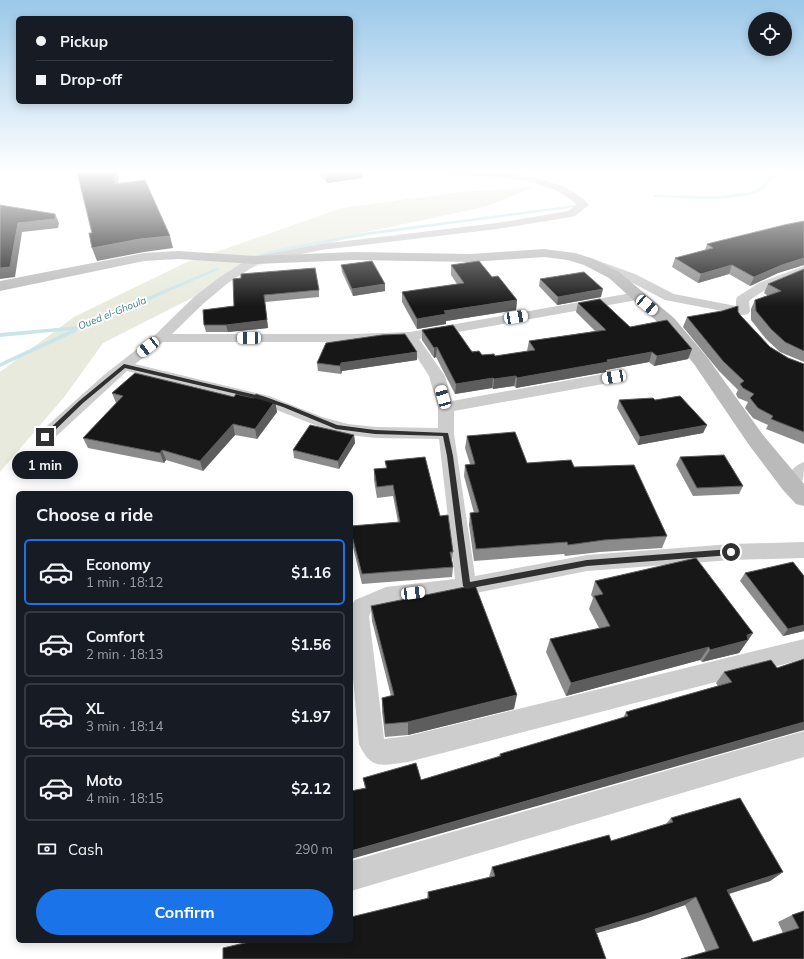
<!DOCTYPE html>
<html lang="en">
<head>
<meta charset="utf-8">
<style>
	:root { --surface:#171b24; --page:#20242c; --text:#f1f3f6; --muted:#9ea1a6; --line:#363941; --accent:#1a73e8 }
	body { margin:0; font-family:Mulish,sans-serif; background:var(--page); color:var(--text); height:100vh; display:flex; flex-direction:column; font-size:15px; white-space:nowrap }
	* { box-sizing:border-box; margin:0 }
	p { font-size:13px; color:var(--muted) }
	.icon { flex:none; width:22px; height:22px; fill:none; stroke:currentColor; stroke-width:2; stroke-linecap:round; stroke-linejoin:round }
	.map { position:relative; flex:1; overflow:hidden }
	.details { position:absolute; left:16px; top:491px; width:337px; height:452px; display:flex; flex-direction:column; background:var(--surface); border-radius:6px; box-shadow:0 2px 10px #0003 }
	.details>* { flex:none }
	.top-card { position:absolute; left:16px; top:16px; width:337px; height:88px; border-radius:6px; box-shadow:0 2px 10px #0003; display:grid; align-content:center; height:88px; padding:0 20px; background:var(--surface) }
	.fabs { position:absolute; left:748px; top:12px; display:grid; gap:8px }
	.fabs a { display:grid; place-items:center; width:44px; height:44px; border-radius:50%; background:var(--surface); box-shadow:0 2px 10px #0003; font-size:20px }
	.end { position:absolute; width:18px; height:18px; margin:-9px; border:5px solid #303030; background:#fff; box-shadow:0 0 0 2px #fff }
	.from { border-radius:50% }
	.bubble { position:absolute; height:28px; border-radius:14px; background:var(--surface); box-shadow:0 2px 10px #0003; font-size:13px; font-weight:700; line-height:28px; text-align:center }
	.car { position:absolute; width:12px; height:24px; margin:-12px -6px; border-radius:5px; box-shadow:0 0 3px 1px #0007; background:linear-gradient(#fff 24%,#345 0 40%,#fff 0 76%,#345 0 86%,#fff 0) }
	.top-card b { display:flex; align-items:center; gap:14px; height:38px; font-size:15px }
	.top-card b+b { border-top:1px solid var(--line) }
	.top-card i { width:10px; height:10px; background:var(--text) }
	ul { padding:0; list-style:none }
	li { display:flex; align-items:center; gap:12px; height:66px; margin:0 8px 6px; padding:0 12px; border:2px solid var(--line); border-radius:6px }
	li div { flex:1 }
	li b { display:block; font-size:15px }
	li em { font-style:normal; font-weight:700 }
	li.selected { border-color:var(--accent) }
	li>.icon { width:36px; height:36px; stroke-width:1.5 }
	h2 { padding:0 20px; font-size:18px; line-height:48px }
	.pay { display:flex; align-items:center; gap:10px; height:44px; padding:0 20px; font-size:15px }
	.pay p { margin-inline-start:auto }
	.cta { display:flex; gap:8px; margin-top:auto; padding:8px 20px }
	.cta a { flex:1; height:46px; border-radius:24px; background:var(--accent); color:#fff; font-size:16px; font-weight:700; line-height:46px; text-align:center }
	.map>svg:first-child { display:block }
	.green { fill:#e7eadc }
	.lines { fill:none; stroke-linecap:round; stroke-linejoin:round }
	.stream { fill:#c9e5ea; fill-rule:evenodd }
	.street { fill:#cdcdcd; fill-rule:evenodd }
	.secondary { fill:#bababa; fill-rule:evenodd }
	.wall { fill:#8b8b8b }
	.shaded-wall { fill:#5d5d5d }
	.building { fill:#171717; stroke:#5d5d5d }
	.route { fill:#303030 }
	.labels { text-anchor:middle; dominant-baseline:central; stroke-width:4; stroke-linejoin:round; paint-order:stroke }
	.far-water-label { font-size:10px; font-style:italic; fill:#3d808c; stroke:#fff }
</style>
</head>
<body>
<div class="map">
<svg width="804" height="959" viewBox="0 0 804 959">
	<rect width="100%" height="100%" fill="#fff"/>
	<path class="green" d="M535,187L484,207L362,233L251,268L103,343L65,396L0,472V372L74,317L187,262L342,208L460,192Z"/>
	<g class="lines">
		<g class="stream">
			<path d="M782,172H786C782,175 776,176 772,179C767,183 765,189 759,192C728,203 687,198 655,197L653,196L655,195L719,196L745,193L758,189L770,177Z"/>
			<path d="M576,205H577V207L369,235L287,250L246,259L244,258L287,247L369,232Z"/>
			<path d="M216,268L220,269L83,329L76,330V332L0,367V363L71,330L0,337V333L80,326Z"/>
		</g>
		<g class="street">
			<path d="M449,172C485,168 566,175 589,205L575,216L571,217L497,229L321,250L259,263L228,283L204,303L172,334H354L410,332L637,292L642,293L643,296L642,299L637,300L419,339L445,376L452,401L614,372L619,374L622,377L619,380L614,382L454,411V434L475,576L587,555L731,544L804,542V558L731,560L587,571L466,595L388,605L371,612L369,616L384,739L408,736L804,639V659L408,762C383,765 371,771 359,744L351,656V607L355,600L386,587L455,579L439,439L376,438L348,435L320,427L259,403L127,371L51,441L45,443L39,441L37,437L39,433L104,375L155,335L194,297L220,277L251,257L321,244L497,223L568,211L577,205C546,176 494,177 454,175ZM406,340L429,376L438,407V428L376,427L348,424L322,417L269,396L135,364L163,342H354Z"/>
			<path d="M596,260L635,274L674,294L736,306V300L737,297L759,283L804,266V274C785,281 765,288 749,301L750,311L748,314L743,315L665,300L627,280L592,267L590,264L592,261Z"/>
			<path d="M804,462C804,476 804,495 785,489L782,484C787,475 794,465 804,462Z"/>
			<path d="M804,731V757L351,891V861Z"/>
		</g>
		<path class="secondary" d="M544,249L575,253L594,259L619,272L674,318L707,357L763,435L804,484V506L796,504L783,490L749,445L694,364L662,326L609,278L584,265L568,260L544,257L471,262L355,260L255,264L178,259L144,261L0,291V281L144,253L178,251L255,256L355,252L471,254Z"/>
	</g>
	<g class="wall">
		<path d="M318,172H362L363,178L327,183Z"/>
		<path d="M804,221V265L778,273L750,286L729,274L698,283L672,267L675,258L705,250L707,244Z"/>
		<path d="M341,265L385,284V291L353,296L342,272Z"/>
		<path d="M451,265L492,277L517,300L516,310L446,321V324L417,329L402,302V292L457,284L451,275Z"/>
		<path d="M804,269V362L780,352L766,339L751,320V309L755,300L768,296L764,293L768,284Z"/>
		<path d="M241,278L319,290V297L265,302L268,328L228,332H206L204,325L234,306Z"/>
		<path d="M540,279L601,297L557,305L539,286Z"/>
		<path d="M578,303L630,327L692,349L688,359L654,366L649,362L606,370V372L526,386L516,388L514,386L493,389L492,388L455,394L436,357L434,358L422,340V330L482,355L495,356L527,351L529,341L595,331L576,312Z"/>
		<path d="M738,312L741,316L770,347L788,358L804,364V444L766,429L768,425L753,418L745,408L748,402L738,398L736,394L738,390L719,371L683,327L687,317Z"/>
		<path d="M417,352V360L342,371L341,374L318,371L317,363Z"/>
		<path d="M112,393L234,397L275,401L277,412L257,439L235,435L203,471L166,460L164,463L88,448L83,438L116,403Z"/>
		<path d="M619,400H655L707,425L703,433L638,445L617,408Z"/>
		<path d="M354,435L355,443L339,469L294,458L293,450Z"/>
		<path d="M467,436L527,463L574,467L667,536L662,548L600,552L565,556L564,554L474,561L469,525L470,513H474L464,476L465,465L470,464L465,448Z"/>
		<path d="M680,457L743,486L739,494L693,496L676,465Z"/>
		<path d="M385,461L440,516L453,552L452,561L453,567L452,577L362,584L351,539V526L398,522L393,496L377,498L374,480V469L386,468Z"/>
		<path d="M745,573L804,576V631L783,636L740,581Z"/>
		<path d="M595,581L753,633L739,653L702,662L700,660L566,696L546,652L550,639L599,628L589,609L593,598L591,595Z"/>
		<path d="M371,606L514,709L408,735L385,737L382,711V698L391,696L372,621Z"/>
		<path d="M804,659V730L365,788L363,778L421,780L499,756L500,754L623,718L626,712L718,686L716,683L724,672L777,668Z"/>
		<path d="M671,818L783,872L770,881L729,894L753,942L783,933L778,922L792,915L804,911V959L706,952L685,905L639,921L596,933L427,898L428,892L489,877L492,867L611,841L666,824Z"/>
	</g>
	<g class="shaded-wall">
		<path d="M115,172H118L119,196L115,184Z"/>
		<path d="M326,172H362L363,178L327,183Z"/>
		<path d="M55,214L59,223L58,228L22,232L15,277L0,279V268L18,223Z"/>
		<path d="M170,236L173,248L144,252L97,261L92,248L140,239Z"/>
		<path d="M804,258V265L778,273L750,286L754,277L782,265Z"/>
		<path d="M732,265L729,274L698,283L701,274Z"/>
		<path d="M385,284V291L353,296L352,289Z"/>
		<path d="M603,289L601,297L557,305L558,297Z"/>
		<path d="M264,295L268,328L228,332L226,325Z"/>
		<path d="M517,300L516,310L446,321V324L417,329V319L444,311Z"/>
		<path d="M437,347L436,357L434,358V348Z"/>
		<path d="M692,349L688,359L654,366L657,356Z"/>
		<path d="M417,352V360L342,371L341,374L340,366L341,363Z"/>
		<path d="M652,352L649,362L606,370V372L516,388L517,378Z"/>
		<path d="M516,376L514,386L493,389L494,379Z"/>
		<path d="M493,378L492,388L455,394L456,384Z"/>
		<path d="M275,401L277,412L257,439L255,429Z"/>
		<path d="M233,424L235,435L203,471L200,461Z"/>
		<path d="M707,425L703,433L638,445L640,437Z"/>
		<path d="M354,435L355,443L339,469L338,461Z"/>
		<path d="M162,450L166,460L164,463L160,453Z"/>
		<path d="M804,625V631L783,636L788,629Z"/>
		<path d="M753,633L739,653L702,662L710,650L747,635Z"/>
		<path d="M709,647L700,660L566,696L571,683Z"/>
		<path d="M517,695L514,709L408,735V722Z"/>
		<path d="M804,722V730L351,859V851Z"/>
		<path d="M783,872L770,881L715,898L727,890Z"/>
		<path d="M696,897L685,905L639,921L587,936L595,929Z"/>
	</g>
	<g class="building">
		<path d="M77,172H115V184L145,180L170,236L140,239L92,248L89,233H92Z"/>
		<path d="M0,205L55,214V219L18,223L10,267L0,268Z"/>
		<path d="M804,221V258L782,265L754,277L732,265L701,274L675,258L713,248L707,244L784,225Z"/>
		<path d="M372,261L385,284L352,289L341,265Z"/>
		<path d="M479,261L492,277L498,276L517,300L444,311L446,314L417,319L402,292L464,283L451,265Z"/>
		<path d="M315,268L319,290L264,295L267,320L226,325H204L203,310L234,306L233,279L241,278V274Z"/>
		<path d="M804,269V351L785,342L771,329L756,311L755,300L781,291L768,284Z"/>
		<path d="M584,272L603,289L558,297L540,279Z"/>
		<path d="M600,299L630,327L667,320L692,349L657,356L652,352L607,360L608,362L528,376L517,378L516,376L494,379L493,378L456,384L437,347L434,348L422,330L453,325L472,352L479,351L482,355L494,354L495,356L535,350L529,341L606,330L578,303Z"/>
		<path d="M738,306V312L741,316L770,347L788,358L804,364V432L771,419L773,416L758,408L750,398L754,394L743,388L740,384L744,381L723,361L687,317L722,311Z"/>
		<path d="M405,334L417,352L341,363L340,366L317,363L326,343L382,335Z"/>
		<path d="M135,373L234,397L236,394L254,398L256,394L275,401L255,429L233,424L200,461L162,450L160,453L83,438L123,396L112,393Z"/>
		<path d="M680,396L707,425L640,437L619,400L653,398L655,400Z"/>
		<path d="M310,425L354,435L338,461L293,450Z"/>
		<path d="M515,432L527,463L571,460L574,467L634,465L667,536L604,540L568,545L567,542L476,549L470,513L479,512L465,465L475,464L467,436Z"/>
		<path d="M724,455L743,486L697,488L680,457Z"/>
		<path d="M425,457L440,516L448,515L453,552H450L453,567L362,574L351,532V526L400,522L393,485L377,487L374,469L387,468L385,461Z"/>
		<path d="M696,558L753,633L747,635L748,640L710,650L709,647L571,683L550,639L610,626L594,596L603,594L595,581Z"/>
		<path d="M793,562L804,576V625L788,629L745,573Z"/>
		<path d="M475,585L517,695L408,722L385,724L382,698L394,695L371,606Z"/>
		<path d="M804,659V722L351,851V791L366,788L363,778L416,763L421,780L501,756L500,754L628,716L626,712L732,682L724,672L771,660L777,668Z"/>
		<path d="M740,798L783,872L727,890L753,942L799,928L792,915L804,911V959H681L719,948L696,897L649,913L595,929L606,959H223V948L253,941H351V917L429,898L428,892L495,876L492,867L609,835L611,841L673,822L671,818Z"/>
	</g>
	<linearGradient id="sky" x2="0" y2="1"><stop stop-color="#9bc8e9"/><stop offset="0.56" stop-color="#fff"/><stop offset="1" stop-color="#fff" stop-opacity="0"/></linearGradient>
	<rect width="804" height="306" fill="url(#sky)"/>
	<path class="route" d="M124,364L265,397L288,405L337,425L375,430L448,433L453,456L470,582L587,560L731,549L734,552L731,555L587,566L466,589L463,586L447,456L443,436L375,434L336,429L283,407L262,400L125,368L83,403L47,438H43V435L79,401Z"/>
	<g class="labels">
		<g class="far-water-label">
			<text transform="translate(112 313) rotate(-22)">Oued el-Ghoula</text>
		</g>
	</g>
</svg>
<div class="fabs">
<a><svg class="icon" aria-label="locate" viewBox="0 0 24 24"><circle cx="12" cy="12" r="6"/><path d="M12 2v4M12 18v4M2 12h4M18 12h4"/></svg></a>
</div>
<i class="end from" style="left:731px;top:552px"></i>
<i class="end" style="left:45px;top:437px"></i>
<div class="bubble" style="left:12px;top:451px;width:66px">1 min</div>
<i class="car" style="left:647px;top:305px;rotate:130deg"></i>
<i class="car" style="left:516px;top:317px;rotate:80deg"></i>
<i class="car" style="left:249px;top:338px;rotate:270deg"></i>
<i class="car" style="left:148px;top:347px;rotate:232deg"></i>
<i class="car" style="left:614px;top:377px;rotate:260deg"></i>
<i class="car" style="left:443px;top:397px;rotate:344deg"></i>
<i class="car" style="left:413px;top:593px;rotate:83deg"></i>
<div class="top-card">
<b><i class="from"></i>Pickup</b>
<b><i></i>Drop-off</b>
</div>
<section class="details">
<h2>Choose a ride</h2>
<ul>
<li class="selected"><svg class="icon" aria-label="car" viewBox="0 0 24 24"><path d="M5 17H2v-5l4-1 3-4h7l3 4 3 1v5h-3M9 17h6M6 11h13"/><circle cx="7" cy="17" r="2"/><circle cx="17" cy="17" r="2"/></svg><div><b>Economy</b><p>1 min · 18:12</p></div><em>$1.16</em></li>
<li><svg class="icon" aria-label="car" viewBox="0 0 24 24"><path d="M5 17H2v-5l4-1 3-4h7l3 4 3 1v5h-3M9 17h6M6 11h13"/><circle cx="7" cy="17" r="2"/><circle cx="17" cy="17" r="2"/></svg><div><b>Comfort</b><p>2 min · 18:13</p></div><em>$1.56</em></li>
<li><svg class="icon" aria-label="car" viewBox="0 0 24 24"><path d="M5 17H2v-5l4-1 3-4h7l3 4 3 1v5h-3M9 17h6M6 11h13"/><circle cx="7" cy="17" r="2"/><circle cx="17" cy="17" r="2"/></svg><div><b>XL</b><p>3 min · 18:14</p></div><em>$1.97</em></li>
<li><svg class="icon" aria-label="car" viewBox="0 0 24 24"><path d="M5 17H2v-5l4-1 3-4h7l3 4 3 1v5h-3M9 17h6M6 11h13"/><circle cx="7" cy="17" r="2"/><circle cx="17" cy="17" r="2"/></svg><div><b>Moto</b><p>4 min · 18:15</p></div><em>$2.12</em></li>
</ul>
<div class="pay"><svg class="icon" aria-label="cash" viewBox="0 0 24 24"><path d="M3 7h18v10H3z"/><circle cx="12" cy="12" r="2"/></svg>Cash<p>290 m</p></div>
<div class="cta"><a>Confirm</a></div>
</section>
</div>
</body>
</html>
